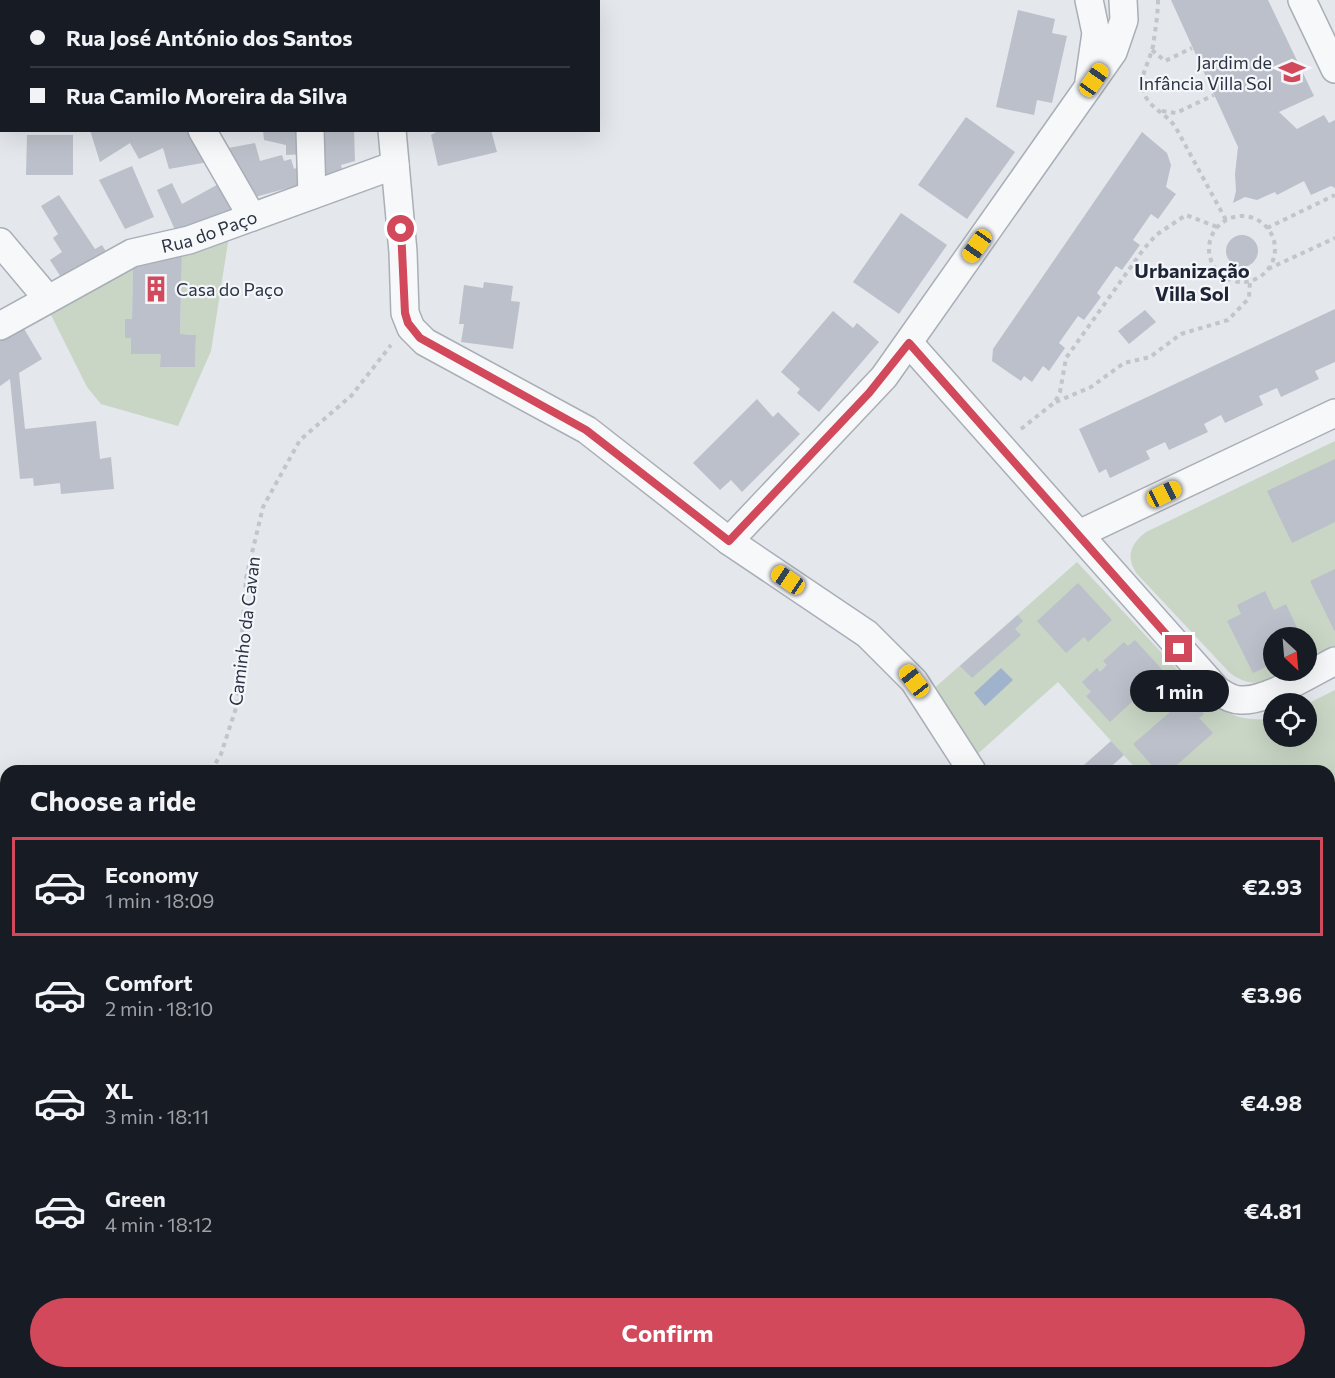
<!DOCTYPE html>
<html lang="en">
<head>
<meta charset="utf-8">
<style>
	:root { --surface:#171b24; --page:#20242c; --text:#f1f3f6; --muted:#9ea1a6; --line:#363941; --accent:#d1495b }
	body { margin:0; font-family:Commissioner,sans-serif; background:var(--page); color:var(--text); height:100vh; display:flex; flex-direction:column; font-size:22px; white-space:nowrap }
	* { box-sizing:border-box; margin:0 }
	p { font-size:20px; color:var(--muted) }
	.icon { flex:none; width:33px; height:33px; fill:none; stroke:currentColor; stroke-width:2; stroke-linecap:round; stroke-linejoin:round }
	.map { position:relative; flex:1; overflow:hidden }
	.details { position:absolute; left:0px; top:765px; width:1335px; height:614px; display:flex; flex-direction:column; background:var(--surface); border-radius:18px 18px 0 0; box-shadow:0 6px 24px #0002 }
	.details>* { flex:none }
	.top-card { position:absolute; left:0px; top:0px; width:600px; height:132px; box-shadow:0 6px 24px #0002; display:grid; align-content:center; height:132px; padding:0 30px; background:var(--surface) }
	.needle { width:39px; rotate:154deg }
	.fabs { position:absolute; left:1263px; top:627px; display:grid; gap:12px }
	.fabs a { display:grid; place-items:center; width:54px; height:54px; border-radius:50%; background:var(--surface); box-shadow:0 6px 24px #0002; font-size:30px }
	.end { position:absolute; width:27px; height:27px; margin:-14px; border:8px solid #d1495b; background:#fff; box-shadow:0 0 0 3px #fff }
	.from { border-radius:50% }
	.bubble { position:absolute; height:42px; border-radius:21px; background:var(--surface); box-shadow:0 6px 24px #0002; font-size:20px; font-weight:700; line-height:42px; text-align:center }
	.car { position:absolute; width:18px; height:36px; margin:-18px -9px; border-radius:8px; box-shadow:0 0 4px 2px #0007; background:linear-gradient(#f5c518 24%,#345 0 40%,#f5c518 0 76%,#345 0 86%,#f5c518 0) }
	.top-card b { display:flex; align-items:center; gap:21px; height:57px; font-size:22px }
	.top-card b+b { border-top:2px solid var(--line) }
	.top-card i { width:15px; height:15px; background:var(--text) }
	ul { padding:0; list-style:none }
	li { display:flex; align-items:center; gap:18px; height:99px; margin:0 12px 9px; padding:0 18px; border:3px solid transparent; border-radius:0px }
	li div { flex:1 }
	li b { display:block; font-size:22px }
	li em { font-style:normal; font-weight:700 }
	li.selected { border-color:var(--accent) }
	li>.icon { width:54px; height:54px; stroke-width:1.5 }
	h2 { padding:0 30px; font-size:27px; line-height:72px }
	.cta { display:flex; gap:12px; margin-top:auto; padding:12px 30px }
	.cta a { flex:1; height:69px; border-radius:36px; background:var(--accent); color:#fff; font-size:24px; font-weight:700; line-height:69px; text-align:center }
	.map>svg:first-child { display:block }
	.green { fill:#c9d6c5 }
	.water { fill:#9fb4cc }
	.building { fill:#bbc0ca }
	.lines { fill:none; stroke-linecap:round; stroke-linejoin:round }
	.minor-casing { stroke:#a9aeb7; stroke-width:30 }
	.path { stroke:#c2c5cb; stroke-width:4; stroke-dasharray:4.5 4.5; stroke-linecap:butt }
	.minor { stroke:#f7f8fa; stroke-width:27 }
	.route { stroke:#d1495b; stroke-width:8 }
	.labels { text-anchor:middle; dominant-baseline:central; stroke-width:4.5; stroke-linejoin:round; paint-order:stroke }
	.poi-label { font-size:18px; fill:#2b3445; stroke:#f4f6f9; text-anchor:end }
	.street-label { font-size:18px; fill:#2b3445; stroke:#f4f6f9 }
	.neighbourhood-label { font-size:20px; font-weight:bold; fill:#1d2536; stroke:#f4f6f9 }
</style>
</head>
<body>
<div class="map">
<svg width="1335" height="1378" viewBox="0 0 1335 1378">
	<rect width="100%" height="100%" fill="#e4e7ec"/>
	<g class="green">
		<path d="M229,236L211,351L178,426L101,404L87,387L47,307L133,260L132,319H125V338H131V354H161V367H195L196,335L180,334L182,252Z"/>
		<path d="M1335,441V651L1307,664L1306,638H1274V670L1294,671C1270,681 1252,691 1229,672L1138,575C1125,558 1130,544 1146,532Z"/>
		<path d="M1077,562L1203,697C1227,716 1243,721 1273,719L1274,736H1306L1307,704L1335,690V792L1329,794V771H1138L1058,682L972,759L931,691Z"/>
		<path d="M1335,818V1182L1329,1178V821Z"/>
	</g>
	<g class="water">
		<path d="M1001,668L1013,680L985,706L974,693Z"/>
		<path d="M1335,833V874L1329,877V836Z"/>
	</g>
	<g class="building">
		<path d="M1171,0H1268L1314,96L1279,112L1297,129L1324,115L1329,123L1335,120V188L1331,186L1311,195L1304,181L1277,195L1275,192L1257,200L1245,197L1233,203L1236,191L1235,174L1238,147Z"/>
		<path d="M1018,10L1055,19L1052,33L1067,36L1052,103L1037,100L1034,115L996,107Z"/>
		<path d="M966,117L1015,152L967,219L918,185Z"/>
		<path d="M90,130H194L208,162L169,169L163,148L139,159L130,143L100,162Z"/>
		<path d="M263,130H305L306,154L286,155V145L264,140Z"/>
		<path d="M312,130H354L355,161L341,165L342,170L314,178Z"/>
		<path d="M440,130H491L497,152L438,166L431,135Z"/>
		<path d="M1142,132L1167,153L1171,165L1166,187L1176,194L1158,219L1151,214L1133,240L1140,245L1122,270L1116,266L1097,293L1101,297L1084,320L1078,316L1059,343L1065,348L1049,371L1043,366L1032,382L1024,376L1021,381L992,361L993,349Z"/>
		<path d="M27,135H73V175H26Z"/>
		<path d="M255,143L260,161L282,155L284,161L291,159L294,169L298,167L303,184L248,199L218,150Z"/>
		<path d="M132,166L154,217L125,229L99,180Z"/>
		<path d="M226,180L239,209L176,232L157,190L172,183L182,204Z"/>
		<path d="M59,195L95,249L102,245L110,258L66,285L50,260L62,252L53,238L58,234L41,206Z"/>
		<path d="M901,213L947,245L899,314L853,282Z"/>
		<circle cx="1242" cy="251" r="16"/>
		<path d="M182,252L180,334L196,335L195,367H160L161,354H131V338H125V319H132L133,260Z"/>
		<path d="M484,282L513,286L511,301L520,302L513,349L461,342L464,324H459L464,285L483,288Z"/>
		<path d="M1335,309V362L1315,371L1319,379L1281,397L1277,388L1259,396L1263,405L1225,423L1221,415L1204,424L1208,432L1169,450L1165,442L1146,451L1150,459L1110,478L1106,469L1099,473L1079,429Z"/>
		<path d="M1145,310L1156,322L1129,344L1118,331Z"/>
		<path d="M833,311L853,328L857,323L879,342L819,412L797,393L800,389L781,372Z"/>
		<path d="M20,322L42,359L19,373L25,429L96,421L100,459L111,457L114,489L61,494L60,483L34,486L33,478L20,479L10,379L0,386V335Z"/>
		<path d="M757,399L773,417L778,412L800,434L742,492L731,480L720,490L693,463Z"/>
		<path d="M1335,459V522L1292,543L1267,491Z"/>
		<path d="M1335,569V632L1310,581Z"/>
		<path d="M1078,583L1112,620L1088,642L1084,637L1066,653L1037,621Z"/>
		<path d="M1265,591L1274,610L1286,604L1302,638H1274V663L1253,673L1227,621L1241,614L1237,605Z"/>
		<path d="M1018,615L1023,621L1015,629L1021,635L972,678L960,666Z"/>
		<path d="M1135,640L1168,676L1140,702L1136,698L1110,722L1086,696L1091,692L1082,682L1097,668L1100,672L1107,665L1103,661L1124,642L1128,646Z"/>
		<path d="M1191,699L1204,714L1199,718L1213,733L1170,771H1157L1133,744L1184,700L1187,703Z"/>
		<path d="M1111,741L1124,755L1106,771H1089L1084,765Z"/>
		<path d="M1335,1033V1142L1329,1128V1035Z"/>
		<path d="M82,1372H115L116,1378H83Z"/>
		<path d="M132,1372H155V1375L132,1378Z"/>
	</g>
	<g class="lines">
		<g class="minor-casing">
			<g id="minor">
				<path d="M381,0V2"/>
				<path d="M1089,0L1096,33L1089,81"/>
				<path d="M1302,0L1335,69"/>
				<path d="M202,130L252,217"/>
				<path d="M310,130L312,195"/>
				<path d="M392,130L403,252L405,313L411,328L425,342L587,430L729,541L867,634L914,681L972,771"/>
				<path d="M0,242L48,299"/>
				<path id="s1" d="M0,326L132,253L189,240L395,165"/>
				<path d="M909,343L1218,691C1225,695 1231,700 1240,700C1266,702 1311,673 1335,661"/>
				<path d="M1079,534L1335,413"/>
				<path d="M729,541L884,377L1113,52L1124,20L1123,0"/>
			</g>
		</g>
		<g class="path">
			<path d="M1158,0C1158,14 1155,32 1153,46C1149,65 1135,80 1147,99C1154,110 1168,115 1176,128L1226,220"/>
			<path d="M1152,50L1165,61L1192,48"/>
			<path d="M1162,111L1176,113L1214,95"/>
			<circle cx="1242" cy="249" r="33"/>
			<path d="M1267,228L1335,195"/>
			<path d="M1268,269L1335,238"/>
			<path d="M1056,402L1091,387L1124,363L1150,357L1181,334L1228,320L1249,298L1250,281"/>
			<path d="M1021,429L1055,402L1060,392L1066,358L1143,250L1156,235L1186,215L1217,227"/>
			<path d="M211,771L221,754L237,705L246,578L263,507L300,440L352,395L391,345"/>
			<path d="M1329,804L1335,802"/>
			<path d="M0,820L6,825"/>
			<path d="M1329,1191L1335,1195"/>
			<path d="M341,1372L342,1378"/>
			<path d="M818,1378V1372"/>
		</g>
		<use href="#minor" class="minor"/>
	</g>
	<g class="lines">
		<path class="route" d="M401,229L405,313L408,323L420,338L586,430L729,541L869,393L909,343L1179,649"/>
	</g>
	<defs>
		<g id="school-bare" transform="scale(2.07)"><path d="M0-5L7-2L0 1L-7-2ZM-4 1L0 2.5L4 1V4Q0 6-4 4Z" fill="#d1495b" stroke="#f4f6f9" stroke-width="2.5" paint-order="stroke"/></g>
		<g id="building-bare" transform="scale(2.07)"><path d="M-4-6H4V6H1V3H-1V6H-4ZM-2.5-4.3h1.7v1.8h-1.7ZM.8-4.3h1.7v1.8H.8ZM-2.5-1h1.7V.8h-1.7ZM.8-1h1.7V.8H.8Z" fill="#d1495b" stroke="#f4f6f9" stroke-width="2.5" paint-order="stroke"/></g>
	</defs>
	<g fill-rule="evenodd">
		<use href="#school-bare" x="1292" y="72"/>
		<use href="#building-bare" x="156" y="289"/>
	</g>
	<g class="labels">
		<g class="poi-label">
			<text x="1272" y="62">Jardim de<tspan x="1272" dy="21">Infância Villa Sol</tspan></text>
			<text x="176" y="289" text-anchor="start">Casa do Paço</text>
		</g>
		<g class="street-label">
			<text stroke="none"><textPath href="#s1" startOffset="231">Rua do Paço</textPath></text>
			<text transform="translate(244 631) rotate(-83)">Caminho da Cavan</text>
		</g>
		<g class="neighbourhood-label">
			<text x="1192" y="270">Urbanização<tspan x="1192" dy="23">Villa Sol</tspan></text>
		</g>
	</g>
</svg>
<div class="fabs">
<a><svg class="needle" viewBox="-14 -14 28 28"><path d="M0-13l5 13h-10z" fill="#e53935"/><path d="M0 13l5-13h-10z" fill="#9ea1a6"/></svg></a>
<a><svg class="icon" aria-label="locate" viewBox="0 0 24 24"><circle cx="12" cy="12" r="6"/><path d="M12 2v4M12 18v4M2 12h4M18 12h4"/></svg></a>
</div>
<i class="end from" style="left:401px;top:229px"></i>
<i class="end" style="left:1179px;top:649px"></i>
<div class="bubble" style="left:1130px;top:670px;width:99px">1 min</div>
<i class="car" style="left:1094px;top:80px;rotate:35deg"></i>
<i class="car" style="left:977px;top:246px;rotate:215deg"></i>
<i class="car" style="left:1164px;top:494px;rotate:64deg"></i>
<i class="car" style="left:788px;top:580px;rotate:304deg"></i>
<i class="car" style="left:914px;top:681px;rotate:322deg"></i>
<div class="top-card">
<b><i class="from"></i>Rua José António dos Santos</b>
<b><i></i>Rua Camilo Moreira da Silva</b>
</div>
<section class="details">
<h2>Choose a ride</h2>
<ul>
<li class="selected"><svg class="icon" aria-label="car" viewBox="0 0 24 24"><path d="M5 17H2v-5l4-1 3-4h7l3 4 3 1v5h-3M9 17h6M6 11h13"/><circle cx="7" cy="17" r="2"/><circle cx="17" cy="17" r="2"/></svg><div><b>Economy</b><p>1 min · 18:09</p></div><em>€2.93</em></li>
<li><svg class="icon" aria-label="car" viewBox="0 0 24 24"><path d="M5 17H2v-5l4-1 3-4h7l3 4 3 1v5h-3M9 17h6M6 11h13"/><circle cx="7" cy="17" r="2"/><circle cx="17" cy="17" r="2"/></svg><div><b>Comfort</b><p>2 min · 18:10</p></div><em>€3.96</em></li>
<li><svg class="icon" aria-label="car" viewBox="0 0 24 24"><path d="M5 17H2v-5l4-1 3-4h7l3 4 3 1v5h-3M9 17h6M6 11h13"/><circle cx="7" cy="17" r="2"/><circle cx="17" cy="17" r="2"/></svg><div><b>XL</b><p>3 min · 18:11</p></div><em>€4.98</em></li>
<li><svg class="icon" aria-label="car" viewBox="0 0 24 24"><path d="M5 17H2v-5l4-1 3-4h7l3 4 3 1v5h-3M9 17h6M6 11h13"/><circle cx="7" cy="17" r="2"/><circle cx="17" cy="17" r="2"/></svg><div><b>Green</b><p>4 min · 18:12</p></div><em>€4.81</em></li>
</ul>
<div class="cta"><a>Confirm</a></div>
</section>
</div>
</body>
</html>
